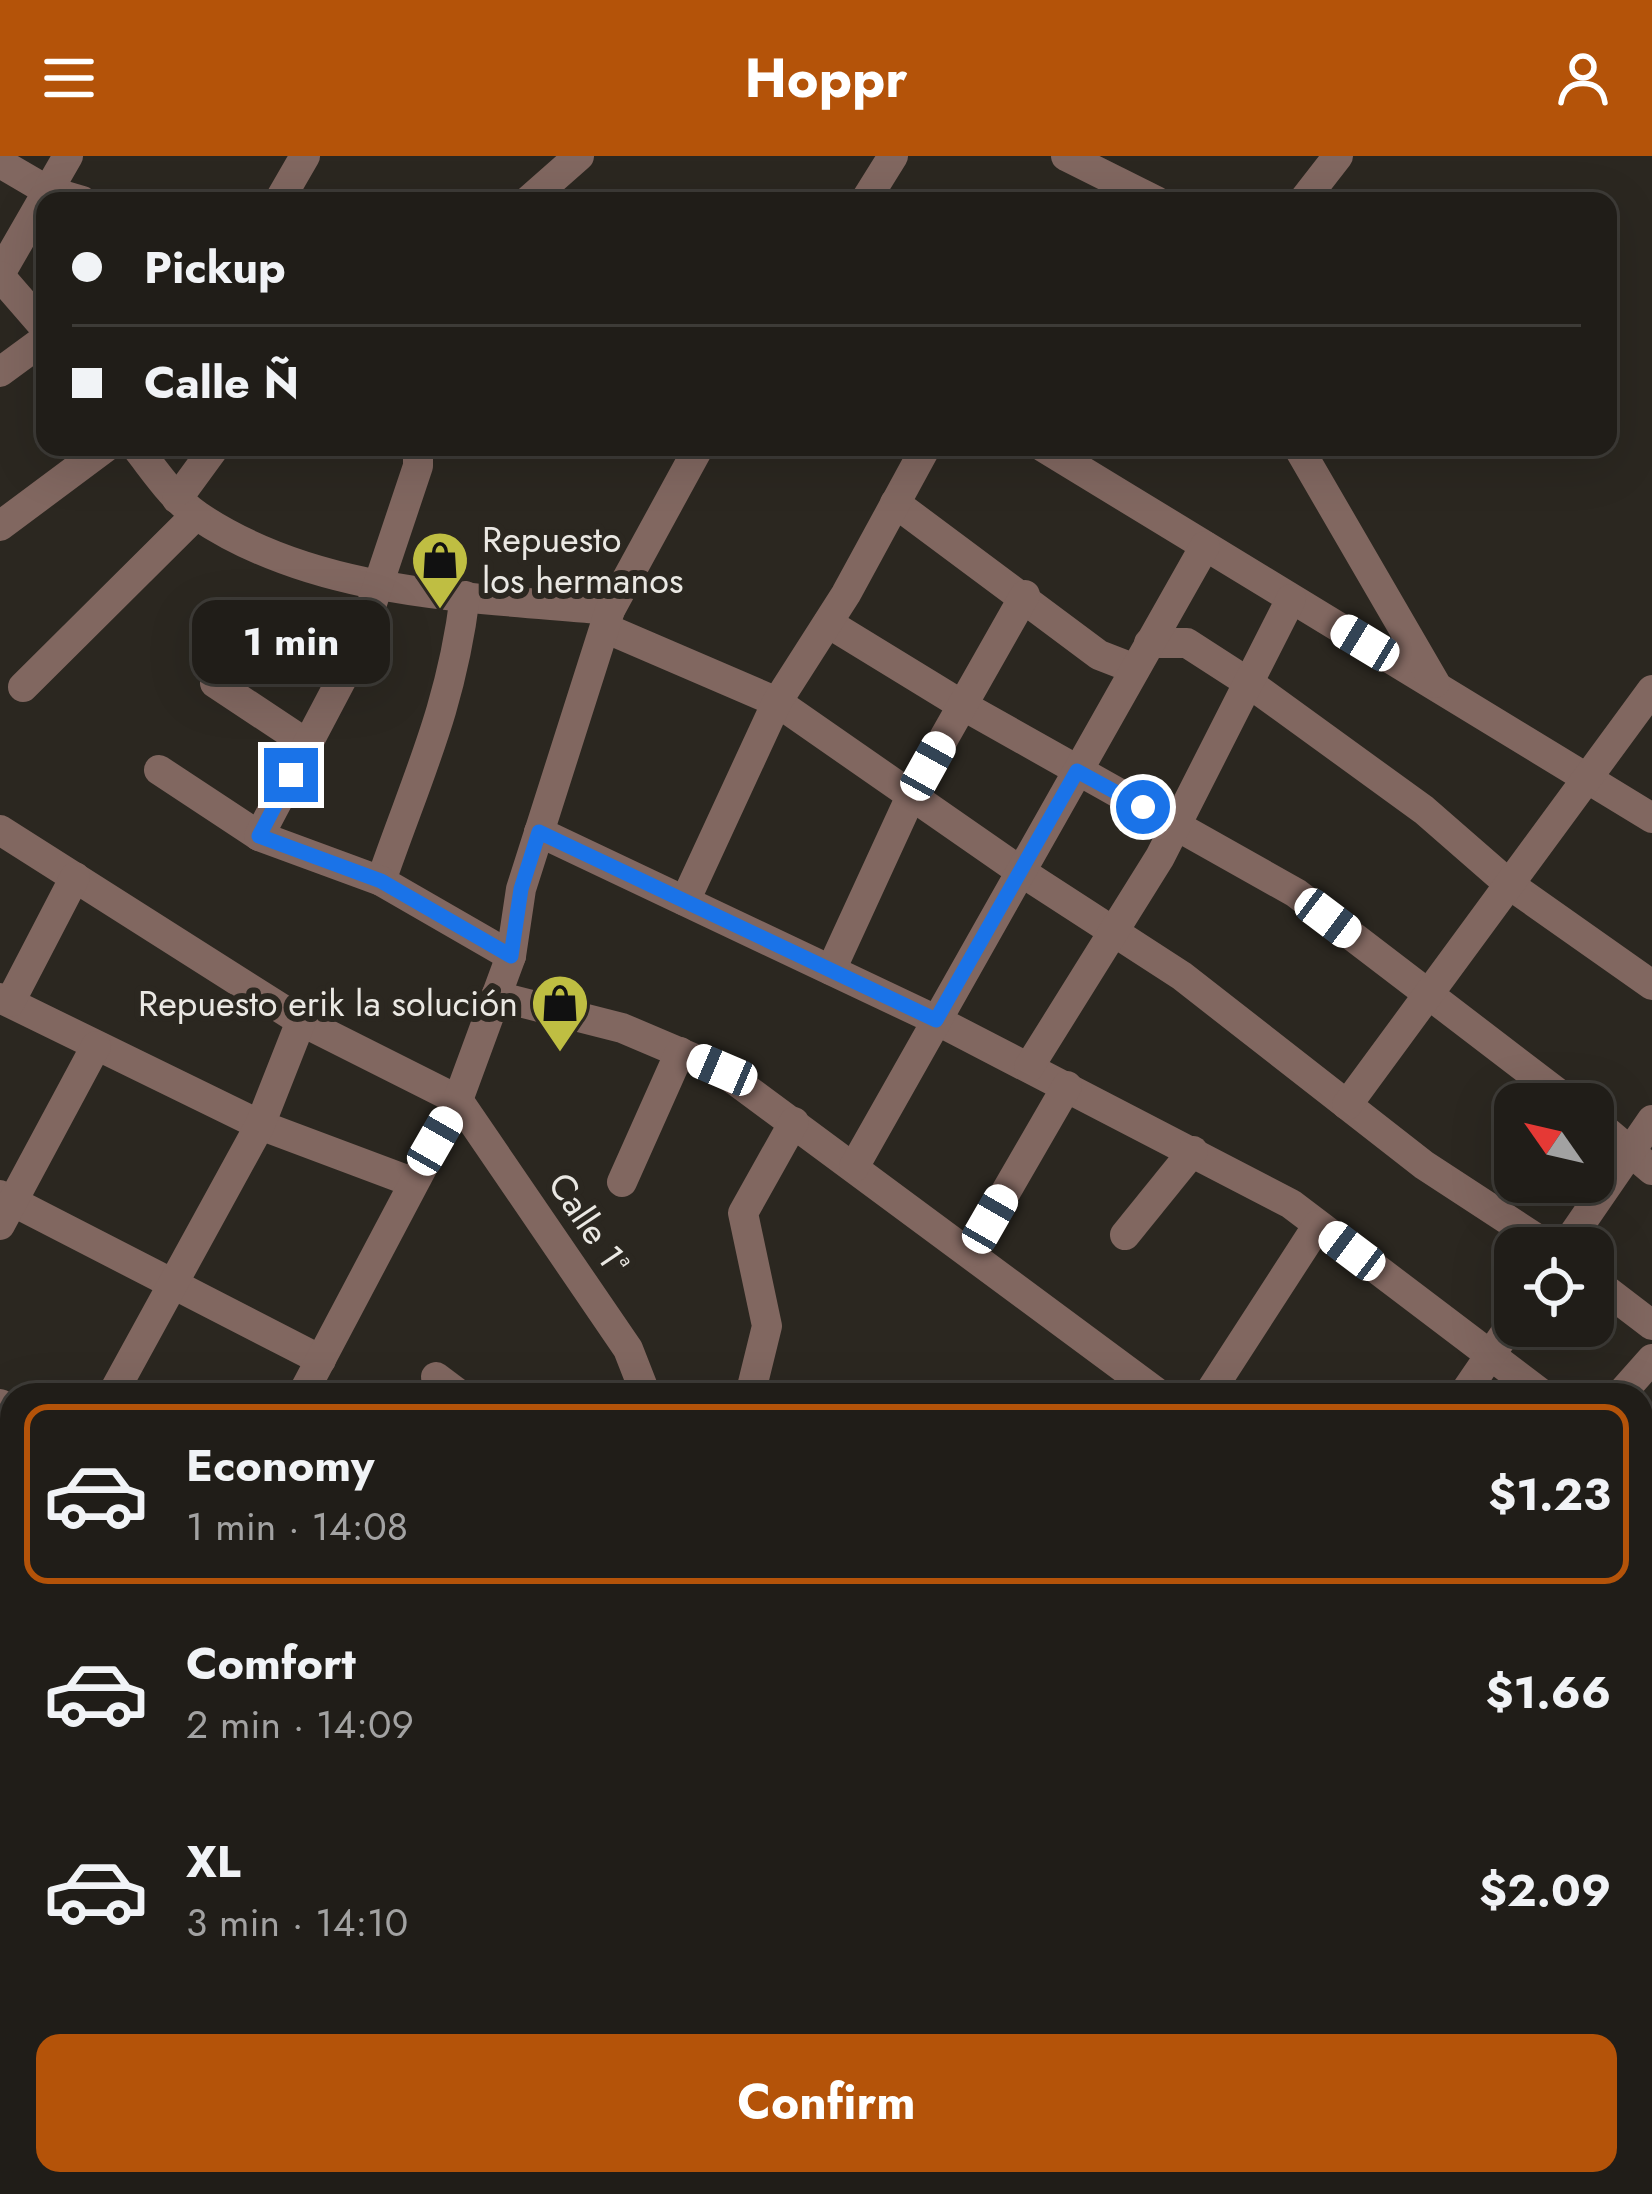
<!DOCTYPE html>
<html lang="en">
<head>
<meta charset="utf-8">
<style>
	:root { --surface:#201d18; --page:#2d2a25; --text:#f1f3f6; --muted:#a2a2a2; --line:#3d3b37; --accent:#b45309 }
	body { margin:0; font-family:Jost,sans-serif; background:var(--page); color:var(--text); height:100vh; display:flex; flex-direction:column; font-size:45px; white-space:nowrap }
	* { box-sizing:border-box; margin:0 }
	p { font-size:39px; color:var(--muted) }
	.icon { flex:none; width:66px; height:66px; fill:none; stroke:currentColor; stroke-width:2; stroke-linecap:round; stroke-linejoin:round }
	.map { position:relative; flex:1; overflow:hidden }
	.details { position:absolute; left:0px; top:1227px; width:1653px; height:813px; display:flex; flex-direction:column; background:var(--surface); border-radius:36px 36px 0 0; box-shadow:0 12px 48px #0002,0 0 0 3px var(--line) }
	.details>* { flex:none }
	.top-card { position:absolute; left:36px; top:36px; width:1581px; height:264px; border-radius:24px; box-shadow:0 12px 48px #0002,0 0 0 3px var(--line); display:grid; align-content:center; height:264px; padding:0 36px; background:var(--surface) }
	.needle { width:78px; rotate:304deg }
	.fabs { position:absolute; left:1494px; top:927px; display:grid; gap:24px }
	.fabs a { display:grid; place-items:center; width:120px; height:120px; border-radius:24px; background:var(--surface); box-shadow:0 12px 48px #0002,0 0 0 3px var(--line); font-size:60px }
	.end { position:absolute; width:54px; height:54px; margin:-27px; border:15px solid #1a73e8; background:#fff; box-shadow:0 0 0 6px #fff }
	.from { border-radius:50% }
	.bubble { position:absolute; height:84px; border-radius:24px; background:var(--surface); box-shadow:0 12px 48px #0002,0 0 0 3px var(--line); font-size:39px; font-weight:700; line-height:84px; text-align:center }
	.car { position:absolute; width:36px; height:72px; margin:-36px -18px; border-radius:15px; box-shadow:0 0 9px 3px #0007; background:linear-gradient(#fff 24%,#345 0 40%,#fff 0 76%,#345 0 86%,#fff 0) }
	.top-card b { display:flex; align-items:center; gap:42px; height:114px; font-size:45px }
	.top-card b+b { border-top:3px solid var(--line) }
	.top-card i { width:30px; height:30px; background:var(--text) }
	ul { padding:21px 0 0; list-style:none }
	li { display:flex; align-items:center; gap:36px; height:180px; margin:0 24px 18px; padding:0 12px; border:6px solid transparent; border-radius:24px }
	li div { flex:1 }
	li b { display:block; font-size:45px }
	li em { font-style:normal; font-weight:700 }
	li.current { border-color:var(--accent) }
	li>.icon { width:108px; height:108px; stroke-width:1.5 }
	.primary-button { display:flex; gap:24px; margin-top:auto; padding:24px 36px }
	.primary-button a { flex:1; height:138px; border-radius:24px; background:var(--accent); color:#fff; font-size:48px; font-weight:700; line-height:138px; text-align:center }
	header { display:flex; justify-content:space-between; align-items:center; height:156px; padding:0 36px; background:var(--accent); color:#fff; font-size:54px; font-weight:700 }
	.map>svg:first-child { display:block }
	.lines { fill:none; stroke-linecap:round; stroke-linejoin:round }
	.minor { stroke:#816760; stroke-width:30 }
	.route { stroke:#1a73e8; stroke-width:15 }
	.labels { text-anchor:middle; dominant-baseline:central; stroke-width:12; stroke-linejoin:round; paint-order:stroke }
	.poi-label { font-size:36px; fill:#eae8e3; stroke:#2b2720; text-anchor:start }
	.street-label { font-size:36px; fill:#eae8e3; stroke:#2b2720 }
</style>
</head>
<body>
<header><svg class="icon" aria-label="menu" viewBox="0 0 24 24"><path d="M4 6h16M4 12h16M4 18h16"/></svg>Hoppr<svg class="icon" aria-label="person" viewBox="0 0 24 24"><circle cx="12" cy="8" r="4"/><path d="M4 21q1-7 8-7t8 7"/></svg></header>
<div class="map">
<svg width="1652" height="2038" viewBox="0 0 1652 2038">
	<rect width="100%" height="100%" fill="#2b2720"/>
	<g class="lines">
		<g class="minor">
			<path d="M1066,0L1156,45"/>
			<path d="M0,7L48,35L82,45"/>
			<path d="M279,45L305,0"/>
			<path d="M528,45L579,0"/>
			<path d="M865,45L893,0"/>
			<path d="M1303,45L1338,0"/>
			<path d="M0,118L68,0"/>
			<path d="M0,120L45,172"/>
			<path d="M0,216L45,183"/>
			<path d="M136,291C155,315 173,343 198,360C317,440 472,441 610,454"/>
			<path d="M1043,291L1652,662"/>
			<path d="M1298,291L1435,527"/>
			<path d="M177,343L215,291"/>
			<path d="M895,347L1099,499L1135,513"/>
			<path d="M0,370L106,291"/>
			<path d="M465,440C451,553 417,621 381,725L511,800"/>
			<path d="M828,467L962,549L1296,737L1572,948"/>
			<path d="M605,472L777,546L1020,715L1182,820L1424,1009L1551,1092"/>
			<path d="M1149,487H1187L1249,527L1424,654L1510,729L1652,829"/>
			<path d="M215,527L307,588"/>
			<path d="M23,531L196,359"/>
			<path d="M159,614L259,680L381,725"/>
			<path d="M0,674L301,865L458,944L628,1193L646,1239"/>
			<path d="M539,676L936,864L1291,1048L1543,1239"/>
			<path d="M259,680L355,498L418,310V291"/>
			<path d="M685,745L777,546L846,438L926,291"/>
			<path d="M831,814L911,640L1025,439"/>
			<path d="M496,840L622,872L721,914L1160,1239"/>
			<path d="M0,842L260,969L412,1026"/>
			<path d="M10,846L75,721"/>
			<path d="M1029,911L1160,701L1291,443"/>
			<path d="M1347,949L1652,534"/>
			<path d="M1593,964L1652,1014"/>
			<path d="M854,1011L1205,390"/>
			<path d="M622,1026L680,896"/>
			<path d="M0,1039L321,1204"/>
			<path d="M0,1069L96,890"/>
			<path d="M1125,1079L1193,995"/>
			<path d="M1564,1092L1652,964"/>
			<path d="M971,1096L1067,930"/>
			<path d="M1593,1124L1652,1169"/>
			<path d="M436,1221L460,1239"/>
			<path d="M112,1239L260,969L301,865"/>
			<path d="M302,1239L458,944L511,800L521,733L610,454L699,291"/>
			<path d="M750,1239L767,1170L743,1057L794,966"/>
			<path d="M1208,1239L1318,1069"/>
			<path d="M1463,1239L1515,1163"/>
			<path d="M1620,1239L1652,1203"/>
			<path d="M0,1248L12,1254"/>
			<path d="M1641,1316L1652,1324"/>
			<path d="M0,1449L12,1426"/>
			<path d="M1641,1466L1652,1474"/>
			<path d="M1641,1583L1652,1563"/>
			<path d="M0,1801L12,1782"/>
			<path d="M1641,1871L1652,1878"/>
			<path d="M1641,2005L1652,1998"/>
			<path d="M94,2028L97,2038"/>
			<path d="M253,2028L255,2038"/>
			<path d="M798,2028L799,2038"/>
			<path d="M866,2028L867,2038"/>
			<path d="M1022,2028L1024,2038"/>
			<path d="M1298,2028L1314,2038"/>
			<path d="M398,2038L401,2028"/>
			<path d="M679,2038L682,2028"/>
			<path d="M1188,2038L1191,2028"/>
			<path d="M1589,2038L1605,2028"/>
		</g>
	</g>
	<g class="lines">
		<path class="route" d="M291,619L259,680L381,725L511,800L521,733L539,676L936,864L1077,615L1143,651"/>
	</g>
	<defs>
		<g id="shop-pin" transform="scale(3)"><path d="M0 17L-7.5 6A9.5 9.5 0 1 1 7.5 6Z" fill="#bfbe42" stroke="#2b2720"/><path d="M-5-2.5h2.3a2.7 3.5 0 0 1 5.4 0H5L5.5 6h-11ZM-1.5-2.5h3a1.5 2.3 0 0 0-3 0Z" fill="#111"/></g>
	</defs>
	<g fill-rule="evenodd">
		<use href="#shop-pin" x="440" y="404"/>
		<use href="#shop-pin" x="560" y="847"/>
	</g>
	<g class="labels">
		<g class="poi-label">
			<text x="482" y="383">Repuesto<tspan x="482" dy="41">los hermanos</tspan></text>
			<text x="518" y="847" text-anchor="end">Repuesto erik la solución</text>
		</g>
		<g class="street-label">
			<text transform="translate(589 1067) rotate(56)">Calle 1ª</text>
		</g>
	</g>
</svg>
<div class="fabs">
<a><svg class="needle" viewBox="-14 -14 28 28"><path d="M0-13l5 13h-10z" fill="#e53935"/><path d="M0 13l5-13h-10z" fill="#a2a2a2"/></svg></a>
<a><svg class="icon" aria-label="locate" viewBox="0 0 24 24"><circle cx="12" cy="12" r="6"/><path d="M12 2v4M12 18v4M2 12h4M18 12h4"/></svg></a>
</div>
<i class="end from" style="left:1143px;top:651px"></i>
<i class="end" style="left:291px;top:619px"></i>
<div class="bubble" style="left:192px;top:444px;width:198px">1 min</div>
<i class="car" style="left:1365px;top:487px;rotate:301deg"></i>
<i class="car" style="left:928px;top:610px;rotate:29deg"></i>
<i class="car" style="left:1328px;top:762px;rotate:127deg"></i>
<i class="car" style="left:722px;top:914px;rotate:293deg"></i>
<i class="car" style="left:435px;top:985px;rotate:30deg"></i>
<i class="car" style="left:990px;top:1063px;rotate:30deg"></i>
<i class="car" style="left:1352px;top:1095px;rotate:307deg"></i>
<div class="top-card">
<b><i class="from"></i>Pickup</b>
<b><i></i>Calle Ñ</b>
</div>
<section class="details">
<ul>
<li class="current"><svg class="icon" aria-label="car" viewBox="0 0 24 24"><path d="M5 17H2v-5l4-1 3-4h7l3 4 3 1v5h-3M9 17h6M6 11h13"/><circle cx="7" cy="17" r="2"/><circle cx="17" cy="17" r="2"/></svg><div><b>Economy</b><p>1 min · 14:08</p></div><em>$1.23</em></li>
<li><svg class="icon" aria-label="car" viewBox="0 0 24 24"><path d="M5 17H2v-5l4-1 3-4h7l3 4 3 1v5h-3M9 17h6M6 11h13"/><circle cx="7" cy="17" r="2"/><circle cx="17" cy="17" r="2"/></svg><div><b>Comfort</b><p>2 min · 14:09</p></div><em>$1.66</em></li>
<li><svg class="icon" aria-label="car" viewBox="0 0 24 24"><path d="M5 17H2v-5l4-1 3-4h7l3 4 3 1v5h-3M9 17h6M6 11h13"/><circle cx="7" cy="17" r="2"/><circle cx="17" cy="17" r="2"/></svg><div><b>XL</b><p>3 min · 14:10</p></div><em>$2.09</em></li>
</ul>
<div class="primary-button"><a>Confirm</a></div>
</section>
</div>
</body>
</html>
